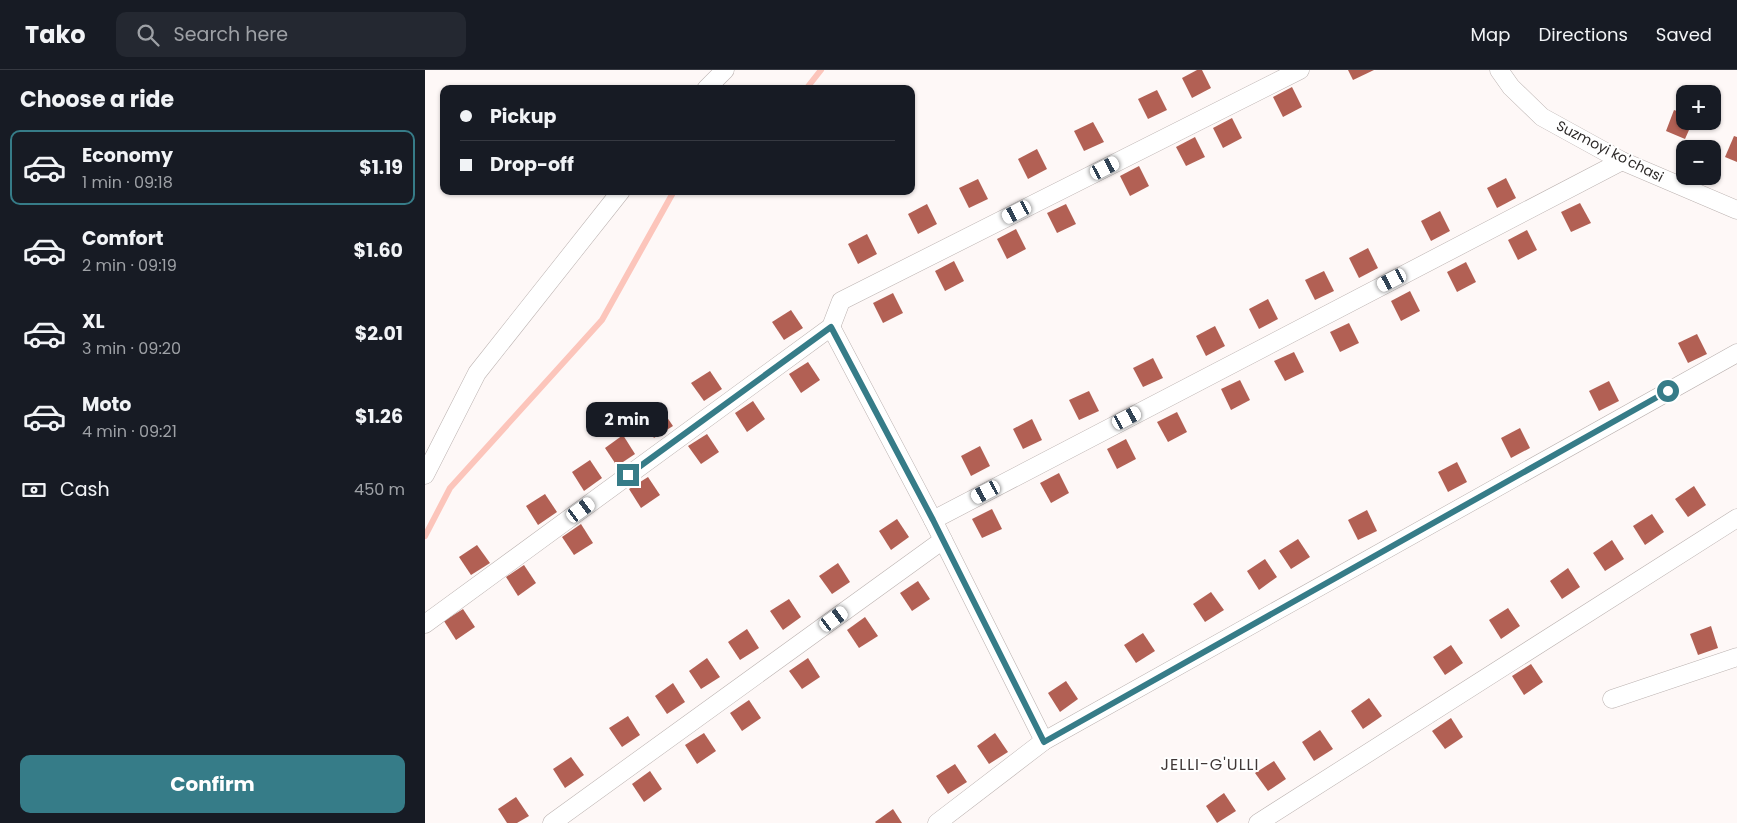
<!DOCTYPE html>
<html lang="en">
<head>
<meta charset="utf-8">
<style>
	:root { --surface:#171b24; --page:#242831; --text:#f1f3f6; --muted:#9ea1a6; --line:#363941; --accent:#367c88 }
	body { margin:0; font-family:Poppins,sans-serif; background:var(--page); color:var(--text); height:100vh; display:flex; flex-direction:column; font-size:19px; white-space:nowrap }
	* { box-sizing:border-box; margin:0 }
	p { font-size:16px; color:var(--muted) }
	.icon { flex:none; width:28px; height:28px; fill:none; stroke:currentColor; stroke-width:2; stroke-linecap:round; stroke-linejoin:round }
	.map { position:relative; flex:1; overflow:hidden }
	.drawer { display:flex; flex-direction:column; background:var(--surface); width:425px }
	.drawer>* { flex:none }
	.top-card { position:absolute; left:15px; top:15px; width:475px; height:110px; border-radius:10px; box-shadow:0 1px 4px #0004; display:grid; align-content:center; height:110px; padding:0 20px; background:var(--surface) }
	.tools { position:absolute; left:1251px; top:15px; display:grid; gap:10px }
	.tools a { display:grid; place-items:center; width:45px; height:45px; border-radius:10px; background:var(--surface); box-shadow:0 1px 4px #0004; font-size:25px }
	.end { position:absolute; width:22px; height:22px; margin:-11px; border:6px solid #367c88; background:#fff; box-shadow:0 0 0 2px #fff }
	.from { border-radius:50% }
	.bubble { position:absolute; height:35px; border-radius:10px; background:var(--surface); box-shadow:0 1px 4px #0004; font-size:16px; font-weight:700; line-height:35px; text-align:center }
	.car { position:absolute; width:15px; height:30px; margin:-15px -8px; border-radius:6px; box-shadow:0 0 4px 1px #0007; background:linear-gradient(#fff 24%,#345 0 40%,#fff 0 76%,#345 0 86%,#fff 0) }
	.top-card b { display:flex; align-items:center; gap:18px; height:48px; font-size:19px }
	.top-card b+b { border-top:1px solid var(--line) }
	.top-card i { width:12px; height:12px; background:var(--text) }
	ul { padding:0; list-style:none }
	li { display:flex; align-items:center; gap:15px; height:75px; margin:0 10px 8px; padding:0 10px; border:2px solid transparent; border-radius:10px }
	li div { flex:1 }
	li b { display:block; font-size:19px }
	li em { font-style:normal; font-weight:700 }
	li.on { border-color:var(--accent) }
	li>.icon { width:45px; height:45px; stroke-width:1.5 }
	h2 { padding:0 20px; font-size:22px; line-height:60px }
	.pay { display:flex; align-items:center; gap:12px; height:55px; padding:0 20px; font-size:19px }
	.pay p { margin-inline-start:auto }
	.action { display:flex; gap:10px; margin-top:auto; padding:10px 20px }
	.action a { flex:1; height:58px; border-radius:10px; background:var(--accent); color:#fff; font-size:20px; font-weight:700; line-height:58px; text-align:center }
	header { display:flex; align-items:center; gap:30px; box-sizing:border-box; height:70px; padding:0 25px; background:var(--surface); border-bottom:1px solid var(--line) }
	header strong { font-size:24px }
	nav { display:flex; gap:28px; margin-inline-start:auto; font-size:18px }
	.search { width:350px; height:45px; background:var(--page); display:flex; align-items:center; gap:12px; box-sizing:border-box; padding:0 18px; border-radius:10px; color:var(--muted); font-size:19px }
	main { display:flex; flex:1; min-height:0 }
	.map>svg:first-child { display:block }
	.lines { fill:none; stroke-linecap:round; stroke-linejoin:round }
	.stream { stroke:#fcc5bb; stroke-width:6 }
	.building { fill:#b26054 }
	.minor-casing { stroke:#bbb2b0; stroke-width:19 }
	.minor { stroke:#fff; stroke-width:18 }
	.route { stroke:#367c88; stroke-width:6 }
	.labels { text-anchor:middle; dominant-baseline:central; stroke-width:4; stroke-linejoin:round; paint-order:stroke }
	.street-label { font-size:14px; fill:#2d2a29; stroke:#fff }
	.quarter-label { font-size:16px; letter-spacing:1px; fill:#403837; stroke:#fff }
</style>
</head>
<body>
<header>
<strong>Tako</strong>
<div class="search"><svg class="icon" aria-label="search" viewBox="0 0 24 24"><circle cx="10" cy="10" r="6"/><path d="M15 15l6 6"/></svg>Search here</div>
<nav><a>Map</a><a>Directions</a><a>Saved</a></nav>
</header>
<main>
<section class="drawer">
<h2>Choose a ride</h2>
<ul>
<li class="on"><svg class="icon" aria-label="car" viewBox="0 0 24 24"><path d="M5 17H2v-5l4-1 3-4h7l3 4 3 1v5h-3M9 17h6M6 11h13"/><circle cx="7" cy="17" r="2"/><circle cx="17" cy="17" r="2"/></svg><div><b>Economy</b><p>1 min · 09:18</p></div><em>$1.19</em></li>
<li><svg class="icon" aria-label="car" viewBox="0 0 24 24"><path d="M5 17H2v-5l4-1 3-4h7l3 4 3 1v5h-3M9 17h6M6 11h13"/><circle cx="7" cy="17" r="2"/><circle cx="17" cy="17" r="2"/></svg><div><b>Comfort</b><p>2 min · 09:19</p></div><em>$1.60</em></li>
<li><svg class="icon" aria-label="car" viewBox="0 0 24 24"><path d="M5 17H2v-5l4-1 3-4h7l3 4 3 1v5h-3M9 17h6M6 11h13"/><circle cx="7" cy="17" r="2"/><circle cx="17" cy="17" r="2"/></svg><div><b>XL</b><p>3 min · 09:20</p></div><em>$2.01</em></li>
<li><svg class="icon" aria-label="car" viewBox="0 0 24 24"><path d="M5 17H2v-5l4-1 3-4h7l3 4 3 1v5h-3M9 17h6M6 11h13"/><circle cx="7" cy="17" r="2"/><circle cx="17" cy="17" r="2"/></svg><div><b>Moto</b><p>4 min · 09:21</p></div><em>$1.26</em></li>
</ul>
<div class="pay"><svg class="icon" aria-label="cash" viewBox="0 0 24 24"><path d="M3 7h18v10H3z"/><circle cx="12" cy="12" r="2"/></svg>Cash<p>450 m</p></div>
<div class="action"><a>Confirm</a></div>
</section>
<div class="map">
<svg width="1312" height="753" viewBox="0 0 1312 753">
	<rect width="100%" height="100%" fill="#fef8f7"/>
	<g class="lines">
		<g class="stream">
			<path d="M381,19L396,0"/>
			<path d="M0,466L25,418L177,250L249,121"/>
		</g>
	</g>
	<g class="building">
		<path d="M772,0H777L786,18L767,28L757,8Z"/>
		<path d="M923,0H949L928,10Z"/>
		<path d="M867,17L877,37L858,47L848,27Z"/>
		<path d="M732,20L742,40L723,49L713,29Z"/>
		<path d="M1249,40L1260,44V51H1268L1260,69L1241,61Z"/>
		<path d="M807,48L817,68L798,78L788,58Z"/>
		<path d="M668,52L679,72L659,81L649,61Z"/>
		<path d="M1309,66L1312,67V92L1300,87Z"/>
		<path d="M770,67L780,87L761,96L751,77Z"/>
		<path d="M612,79L622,99L603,109L593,89Z"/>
		<path d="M714,96L724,116L705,126L695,106Z"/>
		<path d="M1081,108L1091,128L1072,138L1062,118Z"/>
		<path d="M553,109L563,129L544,138L534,118Z"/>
		<path d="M1155,133L1166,153L1146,162L1136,142Z"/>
		<path d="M502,134L512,154L493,164L483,144Z"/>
		<path d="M641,134L651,154L632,163L622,143Z"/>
		<path d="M1015,141L1025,161L1006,171L996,151Z"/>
		<path d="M591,159L601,179L582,189L572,169Z"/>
		<path d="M1102,160L1112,180L1093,190L1083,170Z"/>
		<path d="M442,164L452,184L433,194L423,174Z"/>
		<path d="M943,178L953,198L934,208L924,188Z"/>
		<path d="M529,191L539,211L520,221L510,201Z"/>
		<path d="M1041,192L1051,212L1032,222L1022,202Z"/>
		<path d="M899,201L909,221L890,230L880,210Z"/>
		<path d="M985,221L995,241L976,251L966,231Z"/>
		<path d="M468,223L478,243L458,253L448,233Z"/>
		<path d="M843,229L853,249L834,259L824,239Z"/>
		<path d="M366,240L378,258L359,270L347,252Z"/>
		<path d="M924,253L934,273L915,282L905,262Z"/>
		<path d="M790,256L800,276L781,286L771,266Z"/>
		<path d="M1272,264L1282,284L1263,293L1253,273Z"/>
		<path d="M869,282L879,302L860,311L849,291Z"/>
		<path d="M728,288L738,308L718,317L708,298Z"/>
		<path d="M383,292L395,310L376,323L364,304Z"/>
		<path d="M285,301L297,319L279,331L266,313Z"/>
		<path d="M815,310L825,330L806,340L796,319Z"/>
		<path d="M1184,311L1194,331L1174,341L1164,321Z"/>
		<path d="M664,321L674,341L654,350L644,330Z"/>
		<path d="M328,331L340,349L322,362L310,343Z"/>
		<path d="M235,337L248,356L229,368L217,350Z"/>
		<path d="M752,342L762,362L743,372L732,352Z"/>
		<path d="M607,349L617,370L598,379L588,359Z"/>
		<path d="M1095,358L1105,378L1086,388L1076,368Z"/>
		<path d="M282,364L294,382L276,394L263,376Z"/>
		<path d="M198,365L210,384L192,396L180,378Z"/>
		<path d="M701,369L711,389L692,399L682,379Z"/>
		<path d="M555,376L565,396L546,406L536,386Z"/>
		<path d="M165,390L177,408L159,421L147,402Z"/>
		<path d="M1032,392L1042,412L1023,422L1013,402Z"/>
		<path d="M634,403L644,423L626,433L615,413Z"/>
		<path d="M223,407L235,425L216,438L204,419Z"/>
		<path d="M1269,416L1281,435L1263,447L1250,429Z"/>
		<path d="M120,424L132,442L113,455L101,436Z"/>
		<path d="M567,439L577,459L557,468L547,449Z"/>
		<path d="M942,440L952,461L933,470L923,450Z"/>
		<path d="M1227,444L1239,462L1220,475L1208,456Z"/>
		<path d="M472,449L484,467L466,480L454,461Z"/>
		<path d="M156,454L168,473L149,485L137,467Z"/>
		<path d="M873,469L885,487L866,499L854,481Z"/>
		<path d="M1187,470L1199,489L1180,501L1168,483Z"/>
		<path d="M52,475L65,493L46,505L34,487Z"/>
		<path d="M840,489L852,507L834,520L822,501Z"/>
		<path d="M413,493L425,512L407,524L394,506Z"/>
		<path d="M99,495L111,513L93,526L81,507Z"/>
		<path d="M1143,498L1155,517L1137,529L1125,511Z"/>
		<path d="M493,511L505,529L487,541L475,523Z"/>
		<path d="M786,522L799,540L780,552L768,534Z"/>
		<path d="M364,529L376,547L358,560L345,541Z"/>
		<path d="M1083,538L1095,556L1076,569L1064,550Z"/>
		<path d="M38,539L50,557L31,570L19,551Z"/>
		<path d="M440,547L453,566L434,578L422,560Z"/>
		<path d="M1286,556L1293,578L1273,585L1265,564Z"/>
		<path d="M322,559L334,578L315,590L303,572Z"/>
		<path d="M718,563L730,581L711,593L699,575Z"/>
		<path d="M1026,575L1038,593L1020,605L1008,587Z"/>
		<path d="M282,588L295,607L276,619L264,601Z"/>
		<path d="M383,588L395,607L377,619L364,601Z"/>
		<path d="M1106,594L1118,612L1099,625L1087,606Z"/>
		<path d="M641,611L653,629L635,642L623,623Z"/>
		<path d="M248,613L260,632L242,644L230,626Z"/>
		<path d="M944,628L957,646L938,659L926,641Z"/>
		<path d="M324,630L336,648L317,661L305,643Z"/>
		<path d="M203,646L215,665L197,677L184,658Z"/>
		<path d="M1026,648L1038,667L1020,679L1007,661Z"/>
		<path d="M895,660L908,679L889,691L877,672Z"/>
		<path d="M279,663L291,681L272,694L260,675Z"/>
		<path d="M570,663L583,682L564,694L552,676Z"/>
		<path d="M146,687L159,705L140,718L128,699Z"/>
		<path d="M849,691L861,709L843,721L830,703Z"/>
		<path d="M530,694L542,712L523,724L511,706Z"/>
		<path d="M225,701L237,719L219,732L207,714Z"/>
		<path d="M799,723L811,741L792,753L781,736Z"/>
		<path d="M91,727L104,746L92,753H82L73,739Z"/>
		<path d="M468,739L477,753H451L450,752Z"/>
	</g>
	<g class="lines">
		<g class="minor-casing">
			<g id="minor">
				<path d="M1074,0L1086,17L1117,47L1197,91L1312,140"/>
				<path d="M281,19L300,0"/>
				<path d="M406,257L508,450L619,671"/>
				<path d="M0,405L52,303L196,121"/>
				<path d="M508,450L1197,91"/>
				<path d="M0,554L406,257L416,231L875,0"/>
				<path d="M1187,629L1312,587"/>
				<path d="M127,753L518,470"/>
				<path d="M512,753L619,671L1312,283"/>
				<path d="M833,753L1312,448"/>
			</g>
		</g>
		<use href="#minor" class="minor"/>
	</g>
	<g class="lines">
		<path class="route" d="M203,405L406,257L508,450L619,672L1243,321"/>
	</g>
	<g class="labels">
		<g class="street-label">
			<text transform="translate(1185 81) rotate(27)">Suzmoyi ko'chasi</text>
		</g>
		<g class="quarter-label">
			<text x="785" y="694">JELLI-G'ULLI</text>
		</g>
	</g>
</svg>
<div class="tools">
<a>+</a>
<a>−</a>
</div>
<i class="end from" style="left:1243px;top:321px"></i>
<i class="end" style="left:203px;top:405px"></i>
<div class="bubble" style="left:161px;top:332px;width:82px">2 min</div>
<i class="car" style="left:680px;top:98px;rotate:63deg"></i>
<i class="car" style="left:592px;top:142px;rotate:243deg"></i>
<i class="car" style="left:967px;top:210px;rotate:243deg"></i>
<i class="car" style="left:702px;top:348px;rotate:62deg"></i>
<i class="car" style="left:561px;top:422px;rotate:242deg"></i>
<i class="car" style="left:156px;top:440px;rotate:54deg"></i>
<i class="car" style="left:409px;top:549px;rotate:54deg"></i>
<div class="top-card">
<b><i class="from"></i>Pickup</b>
<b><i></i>Drop-off</b>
</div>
</div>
</main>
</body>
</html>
